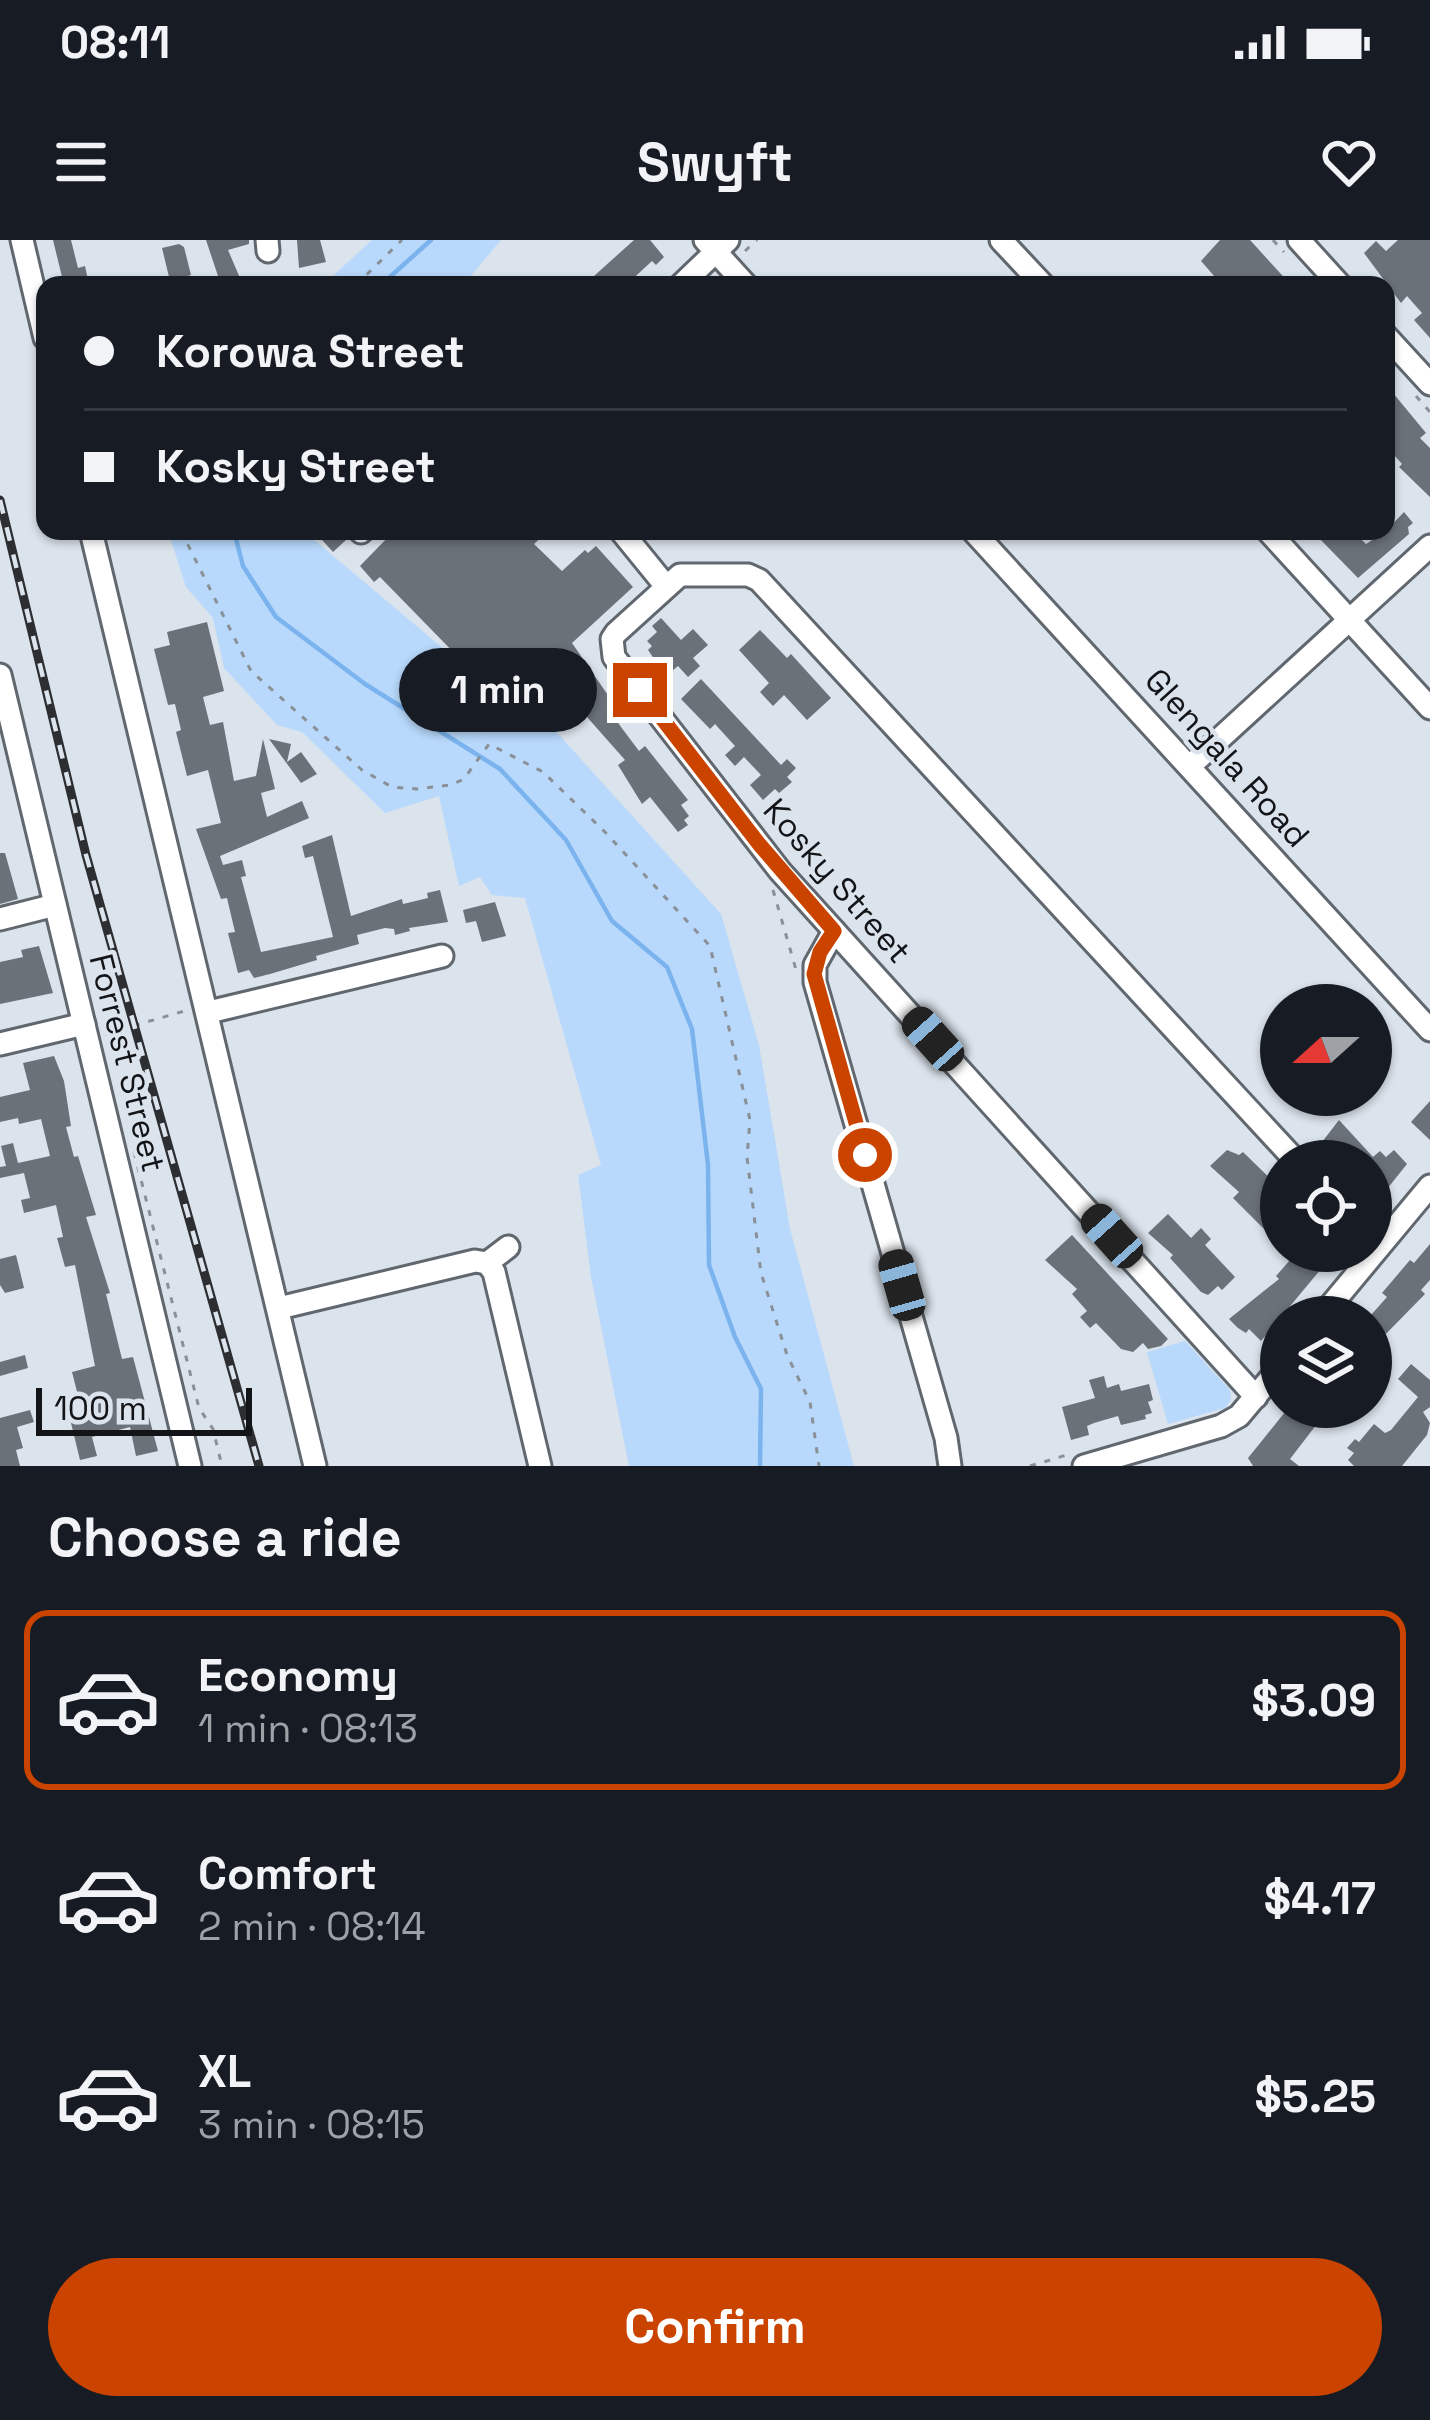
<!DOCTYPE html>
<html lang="en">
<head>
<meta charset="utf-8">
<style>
	:root { --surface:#171b24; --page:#242831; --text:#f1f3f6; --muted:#9ea1a6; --line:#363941; --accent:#ca4400 }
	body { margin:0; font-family:"Space Grotesk",sans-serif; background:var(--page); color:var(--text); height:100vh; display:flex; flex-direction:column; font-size:45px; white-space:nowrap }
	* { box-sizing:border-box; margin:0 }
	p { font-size:39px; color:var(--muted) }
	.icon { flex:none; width:66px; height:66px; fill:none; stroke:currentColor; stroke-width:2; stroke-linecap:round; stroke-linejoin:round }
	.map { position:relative; height:1226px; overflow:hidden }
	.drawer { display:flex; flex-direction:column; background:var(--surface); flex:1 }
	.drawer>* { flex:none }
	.banner { position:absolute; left:36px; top:36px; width:1359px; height:264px; border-radius:24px; box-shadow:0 3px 9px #0004; display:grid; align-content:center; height:264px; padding:0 48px; background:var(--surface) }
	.needle { width:78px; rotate:249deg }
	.buttons { position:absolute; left:1260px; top:744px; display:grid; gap:24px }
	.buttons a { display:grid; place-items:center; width:132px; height:132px; border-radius:50%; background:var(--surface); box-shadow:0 3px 9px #0004; font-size:60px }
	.scale { position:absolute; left:36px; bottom:30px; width:216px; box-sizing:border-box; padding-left:12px; border:6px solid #121417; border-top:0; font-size:33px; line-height:42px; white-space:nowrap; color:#121417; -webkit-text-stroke:9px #dbe3ec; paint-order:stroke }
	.end { position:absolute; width:54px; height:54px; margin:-27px; border:15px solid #ca4400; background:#fff; box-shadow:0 0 0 6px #fff }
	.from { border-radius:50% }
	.bubble { position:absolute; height:84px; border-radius:42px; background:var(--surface); box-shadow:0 3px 9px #0004; font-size:39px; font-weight:700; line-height:84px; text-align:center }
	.car { position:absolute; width:36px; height:72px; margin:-36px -18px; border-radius:15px; box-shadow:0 0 9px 3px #0007; background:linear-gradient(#222 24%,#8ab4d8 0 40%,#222 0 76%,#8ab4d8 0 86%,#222 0) }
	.banner b { display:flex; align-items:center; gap:42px; height:114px; font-size:45px }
	.banner b+b { border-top:3px solid var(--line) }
	.banner i { width:30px; height:30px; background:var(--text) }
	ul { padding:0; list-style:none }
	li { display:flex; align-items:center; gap:36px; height:180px; margin:0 24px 18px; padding:0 24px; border:6px solid transparent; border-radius:24px }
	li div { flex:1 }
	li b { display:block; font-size:45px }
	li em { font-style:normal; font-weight:700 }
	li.current { border-color:var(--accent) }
	li>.icon { width:108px; height:108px; stroke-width:1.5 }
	h2 { padding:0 48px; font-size:54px; line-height:144px }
	.button { display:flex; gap:24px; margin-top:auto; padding:24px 48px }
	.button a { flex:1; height:138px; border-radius:72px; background:var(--accent); color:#fff; font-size:48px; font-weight:700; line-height:138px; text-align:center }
	.status { display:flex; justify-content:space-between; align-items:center; height:84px; padding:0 60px; background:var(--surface); direction:ltr }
	.status svg { height:33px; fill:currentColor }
	header { display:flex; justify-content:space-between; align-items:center; height:156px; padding:0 48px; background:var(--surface); font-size:54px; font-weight:700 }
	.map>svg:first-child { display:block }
	.green { fill:#b8d9fb }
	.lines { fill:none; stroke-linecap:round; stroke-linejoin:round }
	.stream { stroke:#7ab3ee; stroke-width:4.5 }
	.building { fill:#6a7179 }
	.minor-casing { stroke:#60676f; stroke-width:27 }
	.path { stroke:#8a9097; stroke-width:3; stroke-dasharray:6 9; stroke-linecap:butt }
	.minor { stroke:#fff; stroke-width:21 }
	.rail-casing { stroke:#2c2e32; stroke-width:9 }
	.rail { stroke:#dbe3ec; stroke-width:4.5; stroke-dasharray:14; stroke-linecap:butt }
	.route { stroke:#ca4400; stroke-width:15 }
	.labels { text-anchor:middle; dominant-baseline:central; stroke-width:9; stroke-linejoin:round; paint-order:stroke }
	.street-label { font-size:33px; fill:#121417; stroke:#dbe3ec }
</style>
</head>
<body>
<div class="status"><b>08:11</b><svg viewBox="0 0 49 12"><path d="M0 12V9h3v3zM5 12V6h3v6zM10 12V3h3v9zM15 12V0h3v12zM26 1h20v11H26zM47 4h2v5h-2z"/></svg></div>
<header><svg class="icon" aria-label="menu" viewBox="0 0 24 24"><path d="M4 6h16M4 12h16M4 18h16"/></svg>Swyft<svg class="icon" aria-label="heart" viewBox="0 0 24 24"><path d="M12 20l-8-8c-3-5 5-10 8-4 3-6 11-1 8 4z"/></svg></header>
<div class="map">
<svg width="1430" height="1226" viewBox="0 0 1430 1226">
	<rect width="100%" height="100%" fill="#dbe3ec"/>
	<g class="green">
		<path d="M372,0H501L463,45H323Z"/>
		<path d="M168,291H312L313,299L476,436L455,456L485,486L522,454L721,674L759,805L790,989L854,1226H629L591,1037L578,935L601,925L525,658L492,655L480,637L459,646L439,556L385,573L302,492L277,485L224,428L213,378L186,347Z"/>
		<path d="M1185,1101L1230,1150L1231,1160L1225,1168L1168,1184L1147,1112Z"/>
	</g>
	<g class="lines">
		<g class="stream">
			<path d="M381,45L431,0"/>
			<path d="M234,291L243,326L276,377L365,444L500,529L566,600L612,681L667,727L692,789L708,925L709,1025L735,1097L761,1149L760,1226"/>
		</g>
	</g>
	<g class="building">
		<path d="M53,0H71L78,28L85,26L89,45H64Z"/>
		<path d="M206,0H249V4L228,10L243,45H221Z"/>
		<path d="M297,0H320L326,22L299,28Z"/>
		<path d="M634,0H650L664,17L656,25L652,21L626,45H584Z"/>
		<path d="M1220,0H1250L1291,45H1222L1201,21Z"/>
		<path d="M1398,0H1430V98L1414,80L1422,73L1407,56L1401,63L1364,13L1376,1L1386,11Z"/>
		<path d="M179,4L184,7L191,35L170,41L162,8Z"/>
		<path d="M1393,153L1426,193L1420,198L1430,208V257L1399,227L1402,224L1386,206V160Z"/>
		<path d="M1404,272L1413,283L1408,287L1409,294L1358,338L1318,297L1325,291H1353L1366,304L1386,291Z"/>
		<path d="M314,291H339L346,300L333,312Z"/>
		<path d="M394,291H548L534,304L562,331L585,310L588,313L596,306L633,347L572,403L621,474L615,478L621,487L639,511L645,506L688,560L681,565L689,576L684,580L688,585L678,592L650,557L642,564L618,525L625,520L587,477L580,482L570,469L552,483L523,448L490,478L485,472L482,475L470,462L473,459L468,454L500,425L464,423L380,337L374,342L360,326Z"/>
		<path d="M661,378L681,400L693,389L708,405L693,418L700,426L688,437L678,426L666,436L648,410L652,406L647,401L657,392L652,386Z"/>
		<path d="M207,382L224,451L203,457L210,485L223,482L234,541L256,536L263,499L275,549L261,553L267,577L302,561L309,578L220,616L223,625L242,620L246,636L241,637L261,712L333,697L313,616L305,618L302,606L332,595L351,676L402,659L403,664L428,658L427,653L440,650L448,682L409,688L410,691L395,695L394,689L385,688L357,695L359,704L316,716L317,720L270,734L254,738L249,730L238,733L228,693L235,692L227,658L221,659L196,589L221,583L208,530L187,536L176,492L181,490L175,464L168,465L154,409L170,405L167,392Z"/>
		<path d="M760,390L787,418L791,414L831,458L807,480L784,455L773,466L760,452L769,443L739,410Z"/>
		<path d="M701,439L781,525L787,519L796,528L787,537L792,542L779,553L775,549L763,560L750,545L761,535L744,517L735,526L725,515L735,506L715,484L710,489L681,459Z"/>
		<path d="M269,499L291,504L287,522L301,512L317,534L301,543Z"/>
		<path d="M0,613H5L18,659L0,664Z"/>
		<path d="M495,662L506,696L482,702L476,681L466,683L463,670Z"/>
		<path d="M39,706L53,753L0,764V722L23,717L21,710Z"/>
		<path d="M54,816L64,841L71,886L66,887L74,917L78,916L96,975L86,977L110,1053L106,1054L122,1119L133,1117L158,1211L136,1216L130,1187L92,1197L97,1216L80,1220L71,1183L84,1179L72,1132L95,1126L75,1025L65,1027L57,998L63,997L56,965L24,973L21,960L30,958L24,933L0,938V927L6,926L1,906L13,903L18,923L50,916L41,879L19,884L18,878L0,882V857L30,850L23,823Z"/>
		<path d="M1430,861V900L1411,882Z"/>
		<path d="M1339,880L1373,917L1380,911L1386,917L1394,910L1407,924L1379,959L1371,951V921H1333L1327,914L1330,911L1322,902Z"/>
		<path d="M1227,910L1239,915L1243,912L1281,949V995L1276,1001L1233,958L1239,952L1210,926Z"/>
		<path d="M1168,974L1191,998L1201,988L1211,999L1205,1005L1235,1037L1222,1050L1218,1046L1208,1055L1201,1052L1170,1018L1173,1015L1148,993Z"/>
		<path d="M1072,995L1168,1099L1161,1106L1148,1109L1143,1103L1133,1112L1121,1109L1096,1083L1090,1088L1080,1077L1087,1071L1072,1054L1077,1049L1045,1020Z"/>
		<path d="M1430,1004V1040L1421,1050L1425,1054L1380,1100L1386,1106L1371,1124V1075L1387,1057L1382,1053L1410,1020L1414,1023Z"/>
		<path d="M1298,1011H1336L1261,1101L1249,1089L1246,1093L1238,1088L1229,1079L1279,1039L1276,1036Z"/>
		<path d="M16,1015L24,1048L5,1053L0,1045V1019Z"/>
		<path d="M25,1115L28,1128L0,1136V1122Z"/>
		<path d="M1411,1124L1430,1140V1167L1423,1172L1430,1183L1427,1195L1402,1226H1354L1348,1220L1354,1213L1347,1208L1355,1199L1359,1202L1374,1184L1385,1193L1391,1190L1418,1157L1398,1139Z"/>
		<path d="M1104,1136L1107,1148L1119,1144L1121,1151L1149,1144L1153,1160L1148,1162L1152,1173L1145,1175L1146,1179L1121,1185L1118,1176L1094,1183L1087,1186L1089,1195L1071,1200L1062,1167L1095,1158L1089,1140Z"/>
		<path d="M1289,1167H1330L1290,1219L1299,1226H1253L1248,1218Z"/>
		<path d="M30,1170L34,1182L17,1187L23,1208L16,1210L20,1226H0V1178Z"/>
	</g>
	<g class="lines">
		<g class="minor-casing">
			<g id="minor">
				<path d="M22,0L45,98"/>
				<path d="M267,0L268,11"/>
				<path d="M705,0L746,45"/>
				<path d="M1001,0L1043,45"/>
				<path d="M1299,0L1340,45"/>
				<path d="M681,45L728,0"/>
				<path d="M1386,96L1430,144"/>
				<path d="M91,291L315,1226"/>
				<path d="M621,291L665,345"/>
				<path d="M973,291L1430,790"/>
				<path d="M1268,291L1430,468"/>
				<path d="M361,292L362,291"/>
				<path d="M0,435L190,1226"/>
				<path d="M1190,526L1430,306"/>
				<path d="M0,679L55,665"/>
				<path d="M834,691L815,725V742L946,1198L950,1226"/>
				<path d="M209,772L442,716"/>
				<path d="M0,804L84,784"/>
				<path d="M487,1023L494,1032L540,1226"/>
				<path d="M279,1068L475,1021L487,1023L508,1007"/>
				<path d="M1321,1077L1430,946"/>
				<path d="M1256,1157L780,631L614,417L612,399L616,393L680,335H748L759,340L1296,921"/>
				<path d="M1084,1226L1221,1186L1239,1176L1281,1126"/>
			</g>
		</g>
		<g class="path">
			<path d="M1273,0L1284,12"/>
			<path d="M745,11L757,0"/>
			<path d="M356,45L402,0"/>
			<path d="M1416,156L1430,172"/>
			<path d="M181,291L251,431L362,530L392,547L417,549L451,545L464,539L489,504L543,532L605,592L710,706L750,880L747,917L761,1033L787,1115L810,1162L819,1226"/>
			<path d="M773,650L797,733"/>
			<path d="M105,794L188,770"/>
			<path d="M134,912L199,1168L213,1189L222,1226"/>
			<path d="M1030,1226L1070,1214"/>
		</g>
		<use href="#minor" class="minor"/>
		<g class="rail-casing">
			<path id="rail" d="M0,260L86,615L259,1226"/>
		</g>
		<use href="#rail" class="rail"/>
	</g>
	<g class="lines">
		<path class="route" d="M640,450L759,604L834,691L820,712L814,734L865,915"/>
	</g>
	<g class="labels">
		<g class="street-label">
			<text transform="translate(1227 518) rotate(48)">Glengala Road</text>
			<text transform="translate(837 641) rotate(49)">Kosky Street</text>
			<text transform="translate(127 823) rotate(76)">Forrest Street</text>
		</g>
	</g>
</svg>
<div class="buttons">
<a><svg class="needle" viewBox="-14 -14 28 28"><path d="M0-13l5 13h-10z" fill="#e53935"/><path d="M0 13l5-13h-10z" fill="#9ea1a6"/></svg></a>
<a><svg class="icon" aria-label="locate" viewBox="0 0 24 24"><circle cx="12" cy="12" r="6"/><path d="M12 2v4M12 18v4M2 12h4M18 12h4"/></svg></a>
<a><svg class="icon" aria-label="layers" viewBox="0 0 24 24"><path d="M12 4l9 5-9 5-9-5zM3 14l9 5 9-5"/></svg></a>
</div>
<div class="scale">100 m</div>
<i class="end from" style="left:865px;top:915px"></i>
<i class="end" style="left:640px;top:450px"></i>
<div class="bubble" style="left:399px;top:408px;width:198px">1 min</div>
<i class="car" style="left:933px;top:799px;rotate:318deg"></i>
<i class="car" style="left:1112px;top:996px;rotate:318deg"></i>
<i class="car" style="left:902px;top:1045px;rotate:344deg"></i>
<div class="banner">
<b><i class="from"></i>Korowa Street</b>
<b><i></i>Kosky Street</b>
</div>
</div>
<section class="drawer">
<h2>Choose a ride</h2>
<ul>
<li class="current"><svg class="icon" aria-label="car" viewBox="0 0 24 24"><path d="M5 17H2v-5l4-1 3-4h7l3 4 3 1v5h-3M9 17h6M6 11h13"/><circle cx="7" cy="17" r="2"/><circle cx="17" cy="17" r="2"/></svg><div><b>Economy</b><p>1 min · 08:13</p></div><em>$3.09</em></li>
<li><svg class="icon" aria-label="car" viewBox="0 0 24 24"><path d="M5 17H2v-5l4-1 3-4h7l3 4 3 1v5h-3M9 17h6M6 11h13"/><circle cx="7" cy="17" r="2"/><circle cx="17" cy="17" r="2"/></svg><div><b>Comfort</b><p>2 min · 08:14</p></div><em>$4.17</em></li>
<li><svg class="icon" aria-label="car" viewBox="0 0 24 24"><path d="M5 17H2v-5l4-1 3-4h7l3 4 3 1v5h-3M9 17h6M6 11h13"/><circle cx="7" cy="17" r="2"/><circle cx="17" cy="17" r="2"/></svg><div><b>XL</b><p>3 min · 08:15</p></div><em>$5.25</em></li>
</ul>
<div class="button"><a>Confirm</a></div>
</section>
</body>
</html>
